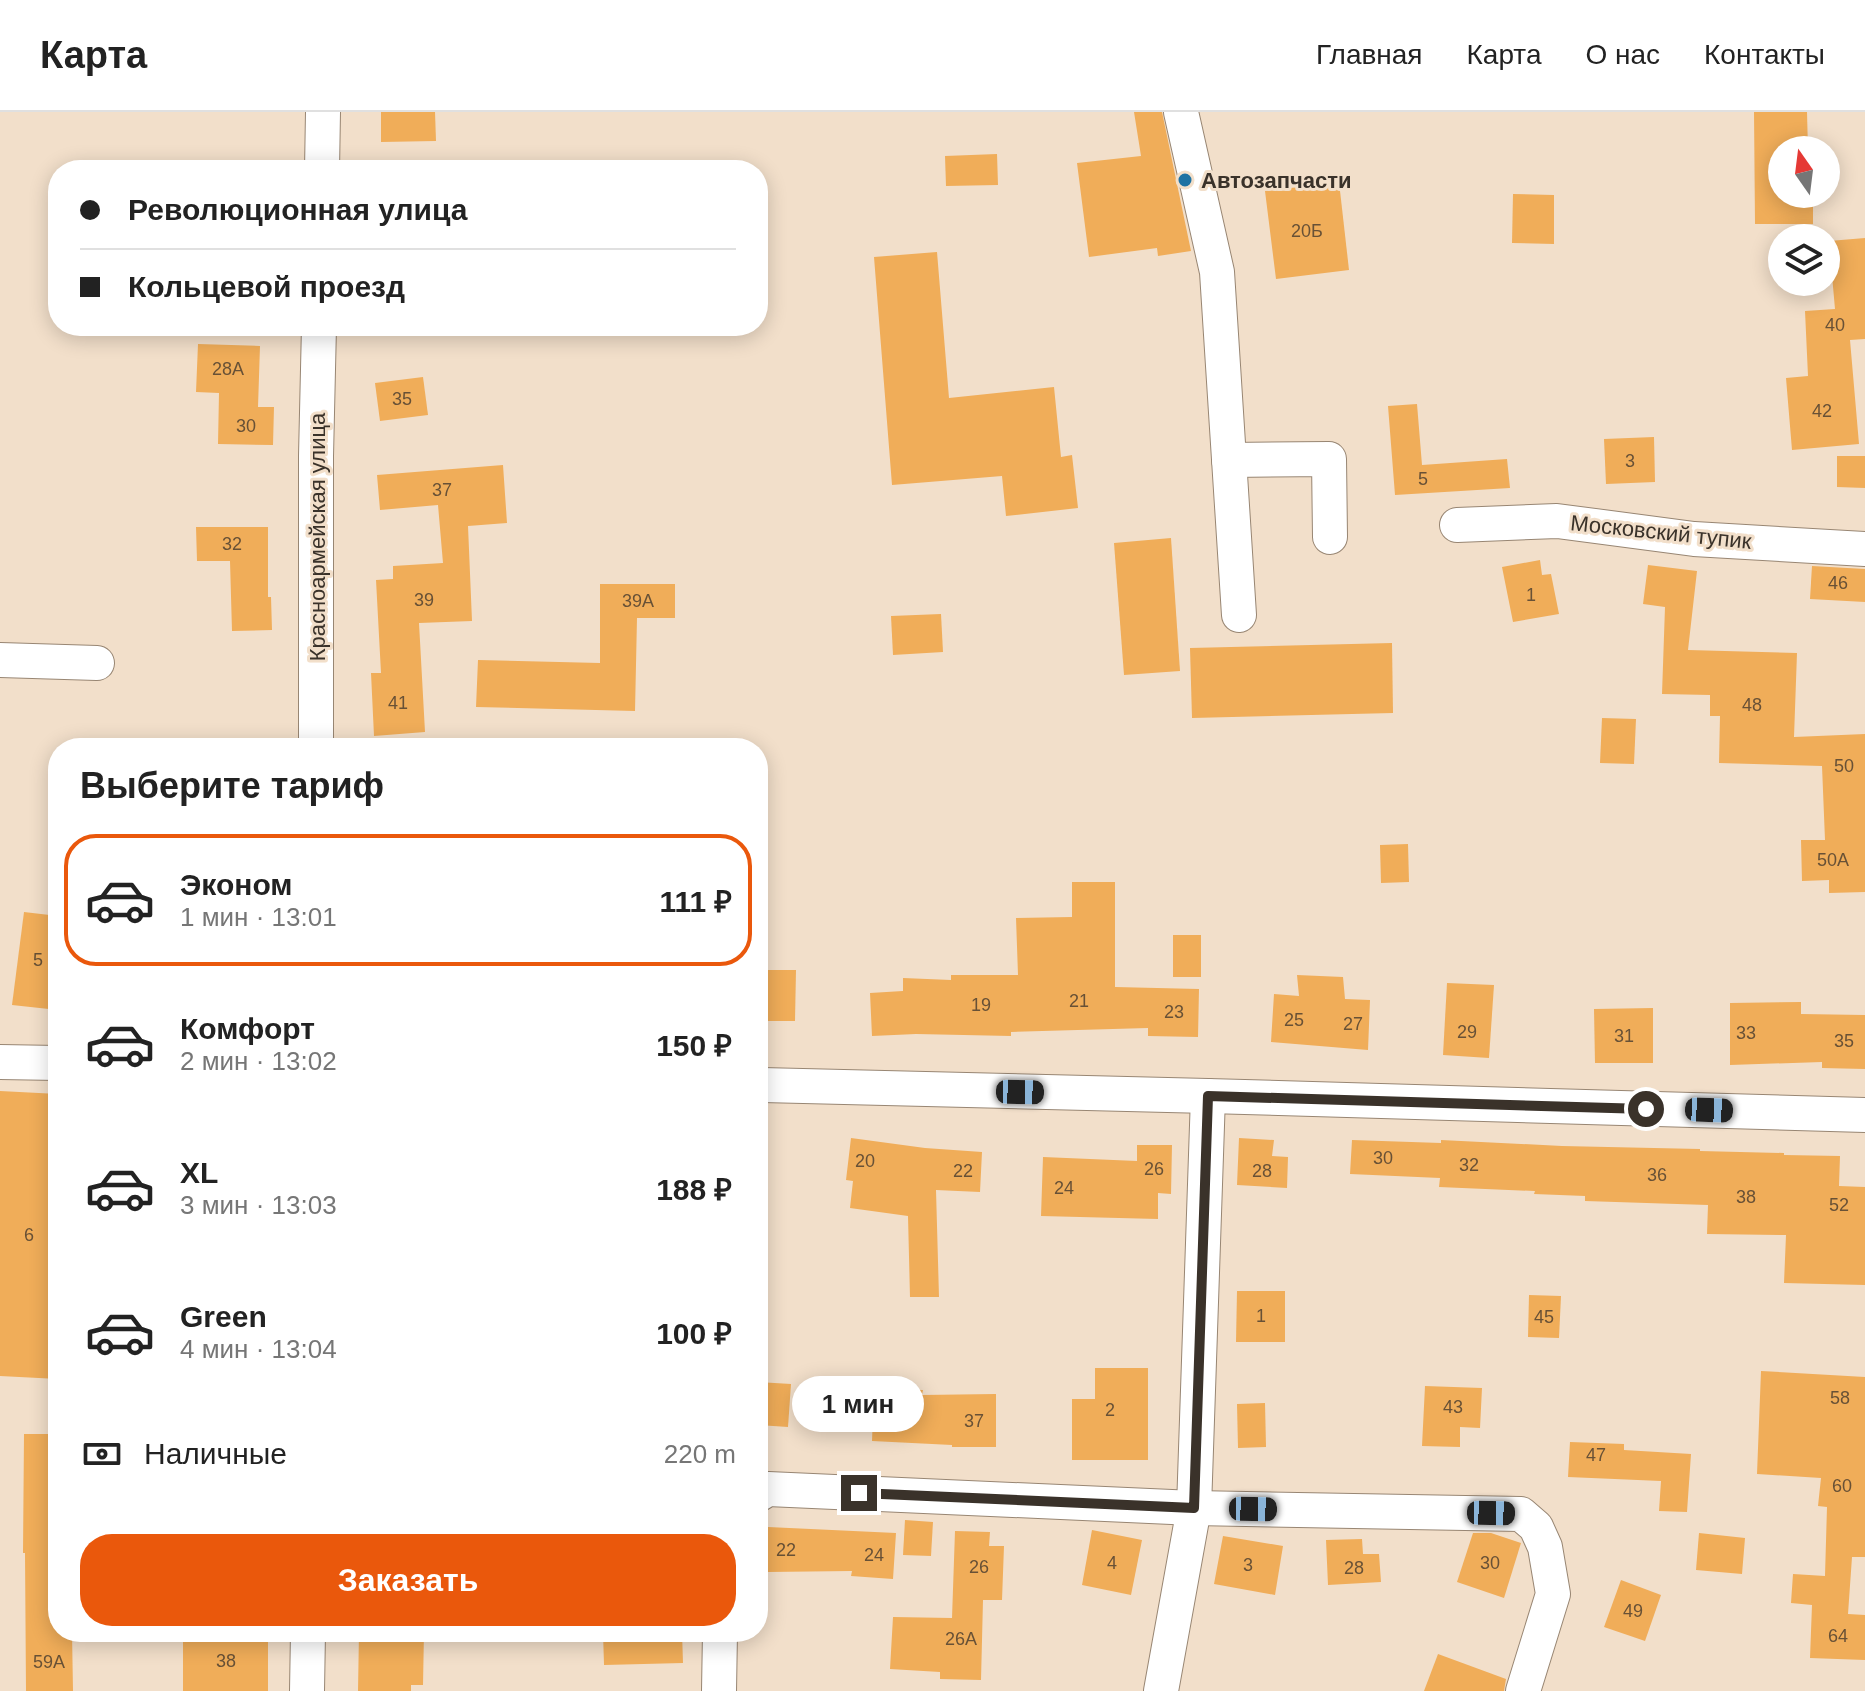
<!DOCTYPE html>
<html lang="ru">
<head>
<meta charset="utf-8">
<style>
	:root { --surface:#fff; --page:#f6f6f6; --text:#222; --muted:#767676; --line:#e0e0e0; --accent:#ea580c }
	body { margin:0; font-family:Arial,sans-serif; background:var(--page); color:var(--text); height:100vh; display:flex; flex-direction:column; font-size:30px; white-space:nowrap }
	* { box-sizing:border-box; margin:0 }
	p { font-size:26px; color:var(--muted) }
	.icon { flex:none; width:44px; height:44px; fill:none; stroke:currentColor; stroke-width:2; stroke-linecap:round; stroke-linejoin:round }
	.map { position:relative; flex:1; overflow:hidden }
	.panel { position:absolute; left:48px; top:626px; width:720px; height:904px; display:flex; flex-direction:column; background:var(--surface); border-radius:32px; box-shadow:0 4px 20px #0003 }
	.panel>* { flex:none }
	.banner { position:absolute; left:48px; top:48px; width:720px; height:176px; border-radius:32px; box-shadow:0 4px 20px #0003; display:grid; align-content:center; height:176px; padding:0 32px; background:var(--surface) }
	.needle { width:52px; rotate:346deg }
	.tools { position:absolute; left:1768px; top:24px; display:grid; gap:16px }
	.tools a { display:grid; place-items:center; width:72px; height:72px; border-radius:50%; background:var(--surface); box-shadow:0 4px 20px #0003; font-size:40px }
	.end { position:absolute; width:36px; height:36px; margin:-18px; border:10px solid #3a322a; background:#fff; box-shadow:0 0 0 4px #fff }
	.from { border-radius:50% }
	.bubble { position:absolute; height:56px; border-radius:28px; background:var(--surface); box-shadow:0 4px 20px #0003; font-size:26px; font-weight:700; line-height:56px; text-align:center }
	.car { position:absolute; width:24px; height:48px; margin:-24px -12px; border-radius:10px; box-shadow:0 0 6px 2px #0007; background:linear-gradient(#222 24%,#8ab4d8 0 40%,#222 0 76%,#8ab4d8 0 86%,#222 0) }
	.banner b { display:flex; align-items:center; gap:28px; height:76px; font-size:30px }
	.banner b+b { border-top:2px solid var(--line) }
	.banner i { width:20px; height:20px; background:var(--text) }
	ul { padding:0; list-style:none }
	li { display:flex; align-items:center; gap:24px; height:132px; margin:0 16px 12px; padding:0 16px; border:4px solid transparent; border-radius:32px }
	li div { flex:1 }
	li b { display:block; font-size:30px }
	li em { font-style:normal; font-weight:700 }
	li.active { border-color:var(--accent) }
	li>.icon { width:72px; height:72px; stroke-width:1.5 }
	h2 { padding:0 32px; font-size:36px; line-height:96px }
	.pay { display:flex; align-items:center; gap:20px; height:88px; padding:0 32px; font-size:30px }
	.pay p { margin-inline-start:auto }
	.cta { display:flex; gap:16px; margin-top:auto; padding:16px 32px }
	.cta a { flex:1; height:92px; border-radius:32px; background:var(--accent); color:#fff; font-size:32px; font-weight:700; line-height:92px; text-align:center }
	header { display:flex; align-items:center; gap:48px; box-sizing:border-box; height:112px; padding:0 40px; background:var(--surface); border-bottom:2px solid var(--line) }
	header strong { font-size:38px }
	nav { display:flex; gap:44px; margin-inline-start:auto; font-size:28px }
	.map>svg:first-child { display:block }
	.building { fill:#f0ad59 }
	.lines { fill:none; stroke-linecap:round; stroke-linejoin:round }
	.minor-casing { stroke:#988673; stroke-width:36 }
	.minor { stroke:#fff; stroke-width:34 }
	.route { stroke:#3a322a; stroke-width:10 }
	.poi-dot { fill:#1e72a3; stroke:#f2dfca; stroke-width:3 }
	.labels { text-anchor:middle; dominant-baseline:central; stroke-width:6; stroke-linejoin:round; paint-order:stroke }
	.number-label { font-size:18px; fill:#685136 }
	.poi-label { font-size:22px; font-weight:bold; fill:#3a322a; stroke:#f2dfca; text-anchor:start }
	.street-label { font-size:22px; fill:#3a322a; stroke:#f2dfca }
</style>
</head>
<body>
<header>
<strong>Карта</strong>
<nav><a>Главная</a><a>Карта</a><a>О нас</a><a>Контакты</a></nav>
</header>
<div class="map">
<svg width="1865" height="1579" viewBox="0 0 1865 1579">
	<rect width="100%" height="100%" fill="#f2dfca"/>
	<g class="building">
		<path d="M381,0H435L436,29L381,30Z"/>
		<path d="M1134,0H1162L1191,139L1158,144L1157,136L1089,145L1077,51L1141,44Z"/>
		<path d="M1754,0H1807L1808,38H1782V82H1813V112H1755Z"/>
		<path d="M997,42L998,73L946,74L945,44Z"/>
		<path d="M1339,70L1349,158L1276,167L1265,79Z"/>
		<path d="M1513,82L1554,83V132L1512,131Z"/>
		<path d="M1865,126V227L1850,228L1859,332L1792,338L1786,266L1808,264L1805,199L1835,197L1829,129Z"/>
		<path d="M937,140L949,286L1054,275L1061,345L1072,343L1078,396L1006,404L1002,364L892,373L874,145Z"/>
		<path d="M198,232L260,234L258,295H274L273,333L218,332L219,281L196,280Z"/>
		<path d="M423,265L428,303L380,309L375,271Z"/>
		<path d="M1417,292L1422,353L1507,347L1510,376L1395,383L1388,294Z"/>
		<path d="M1654,325L1655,370L1606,372L1604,327Z"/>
		<path d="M1837,344H1865V376L1837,375Z"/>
		<path d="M503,353L507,411L468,414L472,509L419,511L425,620L374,624L371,561H381L376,468L393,467V454L443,451L438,393L380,398L377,363Z"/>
		<path d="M196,415H268V485H271L272,518L232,519L230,449H197Z"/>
		<path d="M1171,426L1180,559L1124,563L1114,431Z"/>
		<path d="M1540,448L1542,463L1551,462L1559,502L1513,510L1502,455Z"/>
		<path d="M1648,453L1697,459L1688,538L1797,541L1794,625L1865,622V780L1829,781V768L1802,769L1801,728H1825L1822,654L1719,651L1720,604H1710V583L1662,582L1665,495L1643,492Z"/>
		<path d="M1812,454L1865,457V490L1810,487Z"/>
		<path d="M600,472H675V506H637L635,599L476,595L478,548L600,551Z"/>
		<path d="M941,502L943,540L893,543L891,504Z"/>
		<path d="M1392,531L1393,601L1192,606L1190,536Z"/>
		<path d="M1602,606L1636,607L1634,652L1600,651Z"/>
		<path d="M1408,732L1409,770L1381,771L1380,733Z"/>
		<path d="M1072,770H1115V875L1199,877L1198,925L1148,924V916L1011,920V924L916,922L872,924L870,881L903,879V866L951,868V863H1018L1016,806L1072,805Z"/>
		<path d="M24,800L58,804V898L12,893Z"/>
		<rect x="1173" y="823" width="28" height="42"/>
		<path d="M758,858H796L795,909H758Z"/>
		<path d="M1297,863L1343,865L1345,887L1370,888L1368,938L1271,930L1274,882L1299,884Z"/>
		<path d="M1447,871L1494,873L1489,946L1443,943Z"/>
		<path d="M1801,890V902L1865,903V957L1822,956V950L1730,953V891Z"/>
		<path d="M1653,896V951H1595L1594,897Z"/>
		<path d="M0,979L58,982V1267L0,1264Z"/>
		<path d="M851,1026L925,1036L982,1040L980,1080L936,1078L939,1185H910L908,1104L850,1096L853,1069L846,1068Z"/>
		<path d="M1239,1026L1274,1028L1272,1044L1288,1045L1287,1076L1237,1073Z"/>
		<path d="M1352,1028L1441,1031V1028L1562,1034L1700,1037V1039L1784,1041V1043L1840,1044L1839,1074L1865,1075V1173L1784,1171L1786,1123L1707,1122L1708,1093L1585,1089V1084L1534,1082L1535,1079L1439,1075L1440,1066L1350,1062Z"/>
		<path d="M1137,1033H1172L1171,1082L1158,1081V1107L1041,1104L1043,1045L1137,1049Z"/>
		<path d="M1237,1179H1285V1230H1236Z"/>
		<path d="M1529,1183L1561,1184L1559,1226L1528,1225Z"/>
		<path d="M1095,1256H1148V1348H1072V1287H1095Z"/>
		<path d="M1761,1259L1865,1265V1445H1852L1848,1502L1865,1503V1548L1810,1546L1812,1493L1791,1491L1793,1462L1825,1464L1827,1395L1818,1394L1821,1366L1757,1362Z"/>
		<path d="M760,1270L791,1272L788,1315L758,1313Z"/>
		<path d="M1425,1274L1482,1276L1480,1316L1460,1315V1335L1422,1334Z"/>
		<path d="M874,1277L923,1278L922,1283L996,1282V1335H952V1333L872,1329Z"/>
		<path d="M1265,1291L1266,1335L1238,1336L1237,1292Z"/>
		<path d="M24,1322H58V1520H72L73,1579H26L25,1441H23Z"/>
		<path d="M1570,1330L1624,1332V1338L1691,1342L1687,1400L1659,1399L1661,1369L1568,1365Z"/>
		<path d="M905,1408L933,1410L931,1444L903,1443Z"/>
		<path d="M768,1415L896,1421L893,1467L851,1464L852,1459L767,1460Z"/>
		<path d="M1092,1418L1142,1428L1131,1483L1082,1473Z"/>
		<path d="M955,1419L990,1420L989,1434H1004L1002,1488H983L981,1568L940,1567V1560L890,1557L893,1505L952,1506Z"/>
		<path d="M1473,1421H1491L1521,1431L1504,1486L1457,1470Z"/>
		<path d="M1699,1421L1745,1426L1742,1462L1696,1458Z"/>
		<path d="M1223,1424L1283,1434L1275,1483L1214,1472Z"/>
		<path d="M1362,1427L1363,1442H1379L1381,1470L1328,1473L1326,1428Z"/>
		<path d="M1621,1468L1661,1483L1645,1529L1604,1515Z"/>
		<rect x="183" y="1520" width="85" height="59"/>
		<path d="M359,1520H424L423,1573H411V1579H358Z"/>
		<path d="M603,1520H682L683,1551L604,1553Z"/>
		<path d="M1438,1542L1506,1567L1504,1579H1424Z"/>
	</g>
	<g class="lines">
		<g class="minor-casing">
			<g id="minor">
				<path d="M1181,0L1217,160L1239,503"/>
				<path d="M322,58L323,0"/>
				<path d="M1229,348L1329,347L1330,425"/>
				<path d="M1457,413L1557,409L1694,427L1865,437"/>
				<path d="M0,548L97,551"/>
				<path d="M316,636V344L319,214"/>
				<path d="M0,950L58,951"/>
				<path d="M758,973L1208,984L1865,1003"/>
				<path d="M758,1383L768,1377L1194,1396L1521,1402L1536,1415L1545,1435L1553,1482L1523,1579"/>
				<path d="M307,1579L308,1520"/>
				<path d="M719,1579L720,1520"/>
				<path d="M1161,1579L1194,1396L1208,984"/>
			</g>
		</g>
		<use href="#minor" class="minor"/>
	</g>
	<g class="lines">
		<path class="route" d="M859,1381L1194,1396L1208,984L1646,997"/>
	</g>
	<circle class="poi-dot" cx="1185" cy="68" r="8"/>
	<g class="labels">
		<g class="number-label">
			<text x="1307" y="119">20Б</text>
			<text x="1835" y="213">40</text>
			<text x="228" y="257">28А</text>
			<text x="402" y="287">35</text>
			<text x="1822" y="299">42</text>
			<text x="246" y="314">30</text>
			<text x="1630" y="349">3</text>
			<text x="1423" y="367">5</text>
			<text x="442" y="378">37</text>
			<text x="232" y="432">32</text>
			<text x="1838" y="471">46</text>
			<text x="1531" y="483">1</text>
			<text x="424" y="488">39</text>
			<text x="638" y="489">39А</text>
			<text x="398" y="591">41</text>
			<text x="1752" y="593">48</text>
			<text x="1844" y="654">50</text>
			<text x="1833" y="748">50А</text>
			<text x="38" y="848">5</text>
			<text x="1079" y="889">21</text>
			<text x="981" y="893">19</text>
			<text x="1174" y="900">23</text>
			<text x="1294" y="908">25</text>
			<text x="1353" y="912">27</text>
			<text x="1467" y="920">29</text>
			<text x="1746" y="921">33</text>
			<text x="1624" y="924">31</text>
			<text x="1844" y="929">35</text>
			<text x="1383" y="1046">30</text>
			<text x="865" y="1049">20</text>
			<text x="1469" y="1053">32</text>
			<text x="1154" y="1057">26</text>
			<text x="963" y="1059">22</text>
			<text x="1262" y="1059">28</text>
			<text x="1657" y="1063">36</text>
			<text x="1064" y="1076">24</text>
			<text x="1746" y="1085">38</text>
			<text x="1839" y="1093">52</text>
			<text x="29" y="1123">6</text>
			<text x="1261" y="1204">1</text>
			<text x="1544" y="1205">45</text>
			<text x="1840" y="1286">58</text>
			<text x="1453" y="1295">43</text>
			<text x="1110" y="1298">2</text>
			<text x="974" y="1309">37</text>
			<text x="1596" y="1343">47</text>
			<text x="1842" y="1374">60</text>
			<text x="786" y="1438">22</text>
			<text x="874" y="1443">24</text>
			<text x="1112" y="1451">4</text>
			<text x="1490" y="1451">30</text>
			<text x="1248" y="1453">3</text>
			<text x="979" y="1455">26</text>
			<text x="1354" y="1456">28</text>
			<text x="1633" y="1499">49</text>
			<text x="1838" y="1524">64</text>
			<text x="961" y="1527">26А</text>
			<text x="226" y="1549">38</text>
			<text x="49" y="1550">59А</text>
		</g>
		<g class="poi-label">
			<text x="1201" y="68">Автозапчасти</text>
		</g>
		<g class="street-label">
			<text transform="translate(1661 420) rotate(6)">Московский тупик</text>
			<text transform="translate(317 425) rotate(-90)">Красноармейская улица</text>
		</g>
	</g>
</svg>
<div class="tools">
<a><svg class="needle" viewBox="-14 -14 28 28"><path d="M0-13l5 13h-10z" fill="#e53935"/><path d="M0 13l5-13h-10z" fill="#767676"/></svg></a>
<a><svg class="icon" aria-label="layers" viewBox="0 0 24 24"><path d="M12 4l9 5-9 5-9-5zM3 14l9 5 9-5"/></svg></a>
</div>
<i class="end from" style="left:1646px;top:997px"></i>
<i class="end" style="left:859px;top:1381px"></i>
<div class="bubble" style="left:792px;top:1264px;width:132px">1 мин</div>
<i class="car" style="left:1020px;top:980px;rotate:91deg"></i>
<i class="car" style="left:1709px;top:998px;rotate:92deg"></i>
<i class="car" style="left:1253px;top:1397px;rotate:91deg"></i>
<i class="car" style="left:1491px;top:1401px;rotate:91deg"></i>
<div class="banner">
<b><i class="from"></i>Революционная улица</b>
<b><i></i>Кольцевой проезд</b>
</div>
<section class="panel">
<h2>Выберите тариф</h2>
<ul>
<li class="active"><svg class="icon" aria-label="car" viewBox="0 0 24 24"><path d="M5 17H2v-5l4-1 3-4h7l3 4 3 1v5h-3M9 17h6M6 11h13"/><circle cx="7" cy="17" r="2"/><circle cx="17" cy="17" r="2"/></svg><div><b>Эконом</b><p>1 мин · 13:01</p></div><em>111 ₽</em></li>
<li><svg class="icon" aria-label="car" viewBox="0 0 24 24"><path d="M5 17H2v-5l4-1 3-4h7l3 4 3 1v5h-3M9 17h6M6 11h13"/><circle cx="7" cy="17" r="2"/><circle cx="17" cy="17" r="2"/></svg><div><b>Комфорт</b><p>2 мин · 13:02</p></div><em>150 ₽</em></li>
<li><svg class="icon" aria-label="car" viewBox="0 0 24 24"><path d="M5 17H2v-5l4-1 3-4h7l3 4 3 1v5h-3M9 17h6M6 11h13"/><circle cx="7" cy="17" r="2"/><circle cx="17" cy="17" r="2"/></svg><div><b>XL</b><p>3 мин · 13:03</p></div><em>188 ₽</em></li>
<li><svg class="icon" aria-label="car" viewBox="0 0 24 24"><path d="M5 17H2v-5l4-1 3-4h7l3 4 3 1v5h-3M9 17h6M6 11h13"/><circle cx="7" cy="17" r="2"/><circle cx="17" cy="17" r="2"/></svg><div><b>Green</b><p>4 мин · 13:04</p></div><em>100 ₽</em></li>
</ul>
<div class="pay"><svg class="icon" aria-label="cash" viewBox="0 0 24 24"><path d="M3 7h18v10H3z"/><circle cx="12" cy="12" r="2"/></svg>Наличные<p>220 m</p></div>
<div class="cta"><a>Заказать</a></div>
</section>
</div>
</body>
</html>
